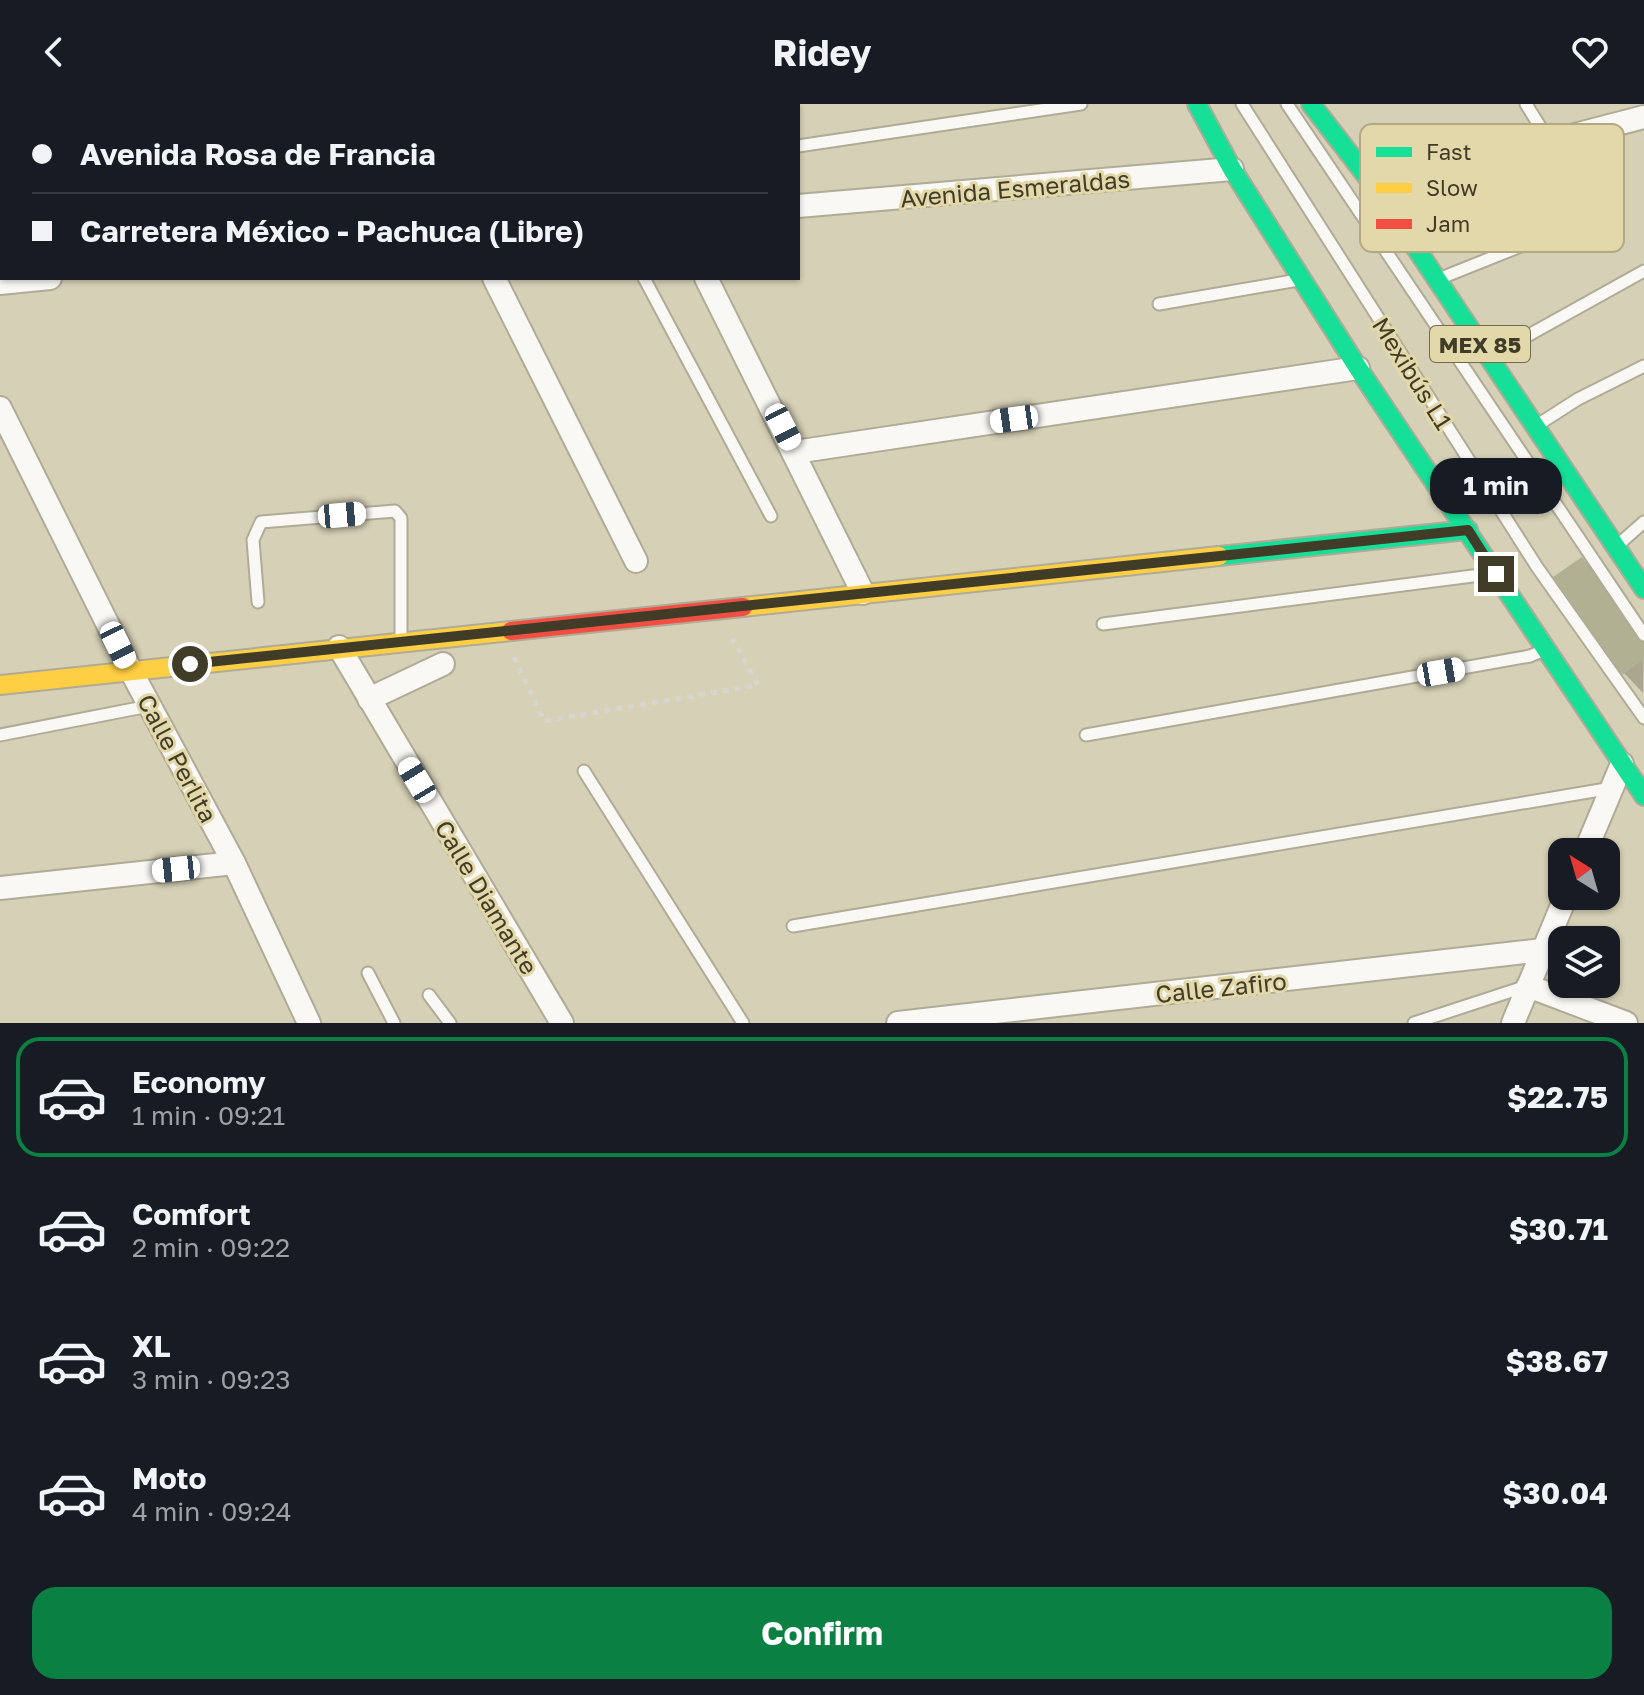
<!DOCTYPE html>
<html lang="en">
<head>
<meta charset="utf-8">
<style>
	:root { --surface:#171b24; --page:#242831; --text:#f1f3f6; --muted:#9ea1a6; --line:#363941; --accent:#0b8043 }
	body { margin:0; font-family:"Golos Text",sans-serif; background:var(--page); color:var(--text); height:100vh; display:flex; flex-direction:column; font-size:30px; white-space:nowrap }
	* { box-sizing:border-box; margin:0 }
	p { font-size:26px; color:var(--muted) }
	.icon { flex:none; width:44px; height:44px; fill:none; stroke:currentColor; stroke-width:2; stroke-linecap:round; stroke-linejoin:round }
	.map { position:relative; height:919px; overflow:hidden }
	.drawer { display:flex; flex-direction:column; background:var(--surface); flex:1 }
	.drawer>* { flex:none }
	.top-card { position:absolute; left:0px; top:0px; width:800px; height:176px; box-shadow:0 2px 6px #0004; display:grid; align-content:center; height:176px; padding:0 32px; background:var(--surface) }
	.needle { width:52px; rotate:323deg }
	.controls { position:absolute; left:1548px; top:734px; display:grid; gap:16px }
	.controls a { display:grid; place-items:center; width:72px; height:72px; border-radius:16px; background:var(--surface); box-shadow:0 2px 6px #0004; font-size:40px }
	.end { position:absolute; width:36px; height:36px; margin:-18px; border:10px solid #403c28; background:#fff; box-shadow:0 0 0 4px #fff }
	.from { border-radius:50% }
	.bubble { position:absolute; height:56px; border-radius:24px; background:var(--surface); box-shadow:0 2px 6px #0004; font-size:26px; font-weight:700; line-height:56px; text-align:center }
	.car { position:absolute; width:24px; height:48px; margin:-24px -12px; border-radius:10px; box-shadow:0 0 6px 2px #0007; background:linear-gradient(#fff 24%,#345 0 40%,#fff 0 76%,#345 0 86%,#fff 0) }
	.top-card b { display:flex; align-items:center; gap:28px; height:76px; font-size:30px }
	.top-card b+b { border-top:2px solid var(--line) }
	.top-card i { width:20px; height:20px; background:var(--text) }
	ul { padding:14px 0 0; list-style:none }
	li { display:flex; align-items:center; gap:24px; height:120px; margin:0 16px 12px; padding:0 16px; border:4px solid transparent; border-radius:24px }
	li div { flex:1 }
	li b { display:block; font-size:30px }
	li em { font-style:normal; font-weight:700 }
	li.active { border-color:var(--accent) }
	li>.icon { width:72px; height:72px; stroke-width:1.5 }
	.primary-button { display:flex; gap:16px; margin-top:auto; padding:16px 32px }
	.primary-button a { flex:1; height:92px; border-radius:24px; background:var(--accent); color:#fff; font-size:32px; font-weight:700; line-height:92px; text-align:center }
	header { display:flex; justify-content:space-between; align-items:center; height:104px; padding:0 32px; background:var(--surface); font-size:36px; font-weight:700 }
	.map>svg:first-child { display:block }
	.shadow { fill:#0003 }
	.building { fill:#b0b093 }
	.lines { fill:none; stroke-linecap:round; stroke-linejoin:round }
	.lane-casing { stroke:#afab96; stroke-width:15 }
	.street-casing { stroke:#afab96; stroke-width:26 }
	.fast-casing { stroke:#afab96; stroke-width:22 }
	.slow-casing { stroke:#afab96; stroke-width:22 }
	.jam-casing { stroke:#afab96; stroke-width:22 }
	.path { stroke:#d7d5cd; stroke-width:5; stroke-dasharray:6 6; stroke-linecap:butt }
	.lane { stroke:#f9f8f4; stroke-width:11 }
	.street { stroke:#f9f8f4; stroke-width:22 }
	.fast { stroke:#16e098; stroke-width:18 }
	.slow { stroke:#ffcf43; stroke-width:18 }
	.jam { stroke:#f24e42; stroke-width:18 }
	.route { stroke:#403c28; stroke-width:10 }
	.labels { text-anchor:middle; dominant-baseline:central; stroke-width:6; stroke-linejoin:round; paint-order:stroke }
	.shield { fill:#e3d8a9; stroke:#716b4f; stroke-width:2 }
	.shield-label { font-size:22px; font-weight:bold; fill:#403c28 }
	.street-label { font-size:24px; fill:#403c28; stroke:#e3d8a9 }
	.key { fill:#e3d8a9; stroke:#b2a982; stroke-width:2 }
	.key-label { font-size:22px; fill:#403c28 }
</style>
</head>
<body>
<header><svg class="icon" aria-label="back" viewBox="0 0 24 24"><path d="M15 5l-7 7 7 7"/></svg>Ridey<svg class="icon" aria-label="heart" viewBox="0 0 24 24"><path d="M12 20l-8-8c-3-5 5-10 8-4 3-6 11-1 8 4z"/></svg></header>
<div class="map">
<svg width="1644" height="919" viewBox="0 0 1644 919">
	<rect width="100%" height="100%" fill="#d6d0b6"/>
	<path class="shadow" d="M1582,455L1602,474L1644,534L1643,589L1624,569Z"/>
	<path class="building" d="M1582,453L1644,539V555L1622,571L1553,473Z"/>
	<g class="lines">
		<g class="lane-casing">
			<g id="lane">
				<path d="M1242,0L1537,463L1644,614"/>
				<path d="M1287,0L1644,531"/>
				<path d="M798,42L1081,0"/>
				<path d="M644,174L771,412"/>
				<path d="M1441,174L1586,116L1549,37L1526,0"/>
				<path d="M1159,200L1298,176"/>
				<path d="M1493,251L1644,167"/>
				<path d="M1539,320L1578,295L1644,262"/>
				<path d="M1619,440L1644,418"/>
				<path d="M258,498L253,436L261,418L395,407L401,414V536"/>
				<path d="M1103,520L1488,470"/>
				<path d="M0,631L149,602"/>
				<path d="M1086,631L1530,552L1542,547"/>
				<path d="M584,667L743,919"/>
				<path d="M793,822L1612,684"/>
				<path d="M368,869L394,919"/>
				<path d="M429,891L450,919"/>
				<path d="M1414,919L1527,882"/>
			</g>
		</g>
		<g class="street-casing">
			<g id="street">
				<path d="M616,0L617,2"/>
				<path d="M1375,83L1644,13"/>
				<path d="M798,102L1232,65"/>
				<path d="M494,174L636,457"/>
				<path d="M706,174L863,489"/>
				<path d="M0,179L50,174"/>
				<path d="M0,304L131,567L234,759L309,919"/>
				<path d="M795,348L1358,264"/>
				<path d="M339,543L562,919"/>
				<path d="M369,595L443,560"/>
				<path d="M1585,748L1622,660"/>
				<path d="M0,784L234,759"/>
				<path d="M1528,882L1626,919"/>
				<path d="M898,919L1543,846"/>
				<path d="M1513,919L1566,792"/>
			</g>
		</g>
		<g class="fast-casing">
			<g id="fast">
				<path d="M1197,0L1232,65L1358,264L1644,692"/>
				<path d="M1311,0L1375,83L1644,485"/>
				<path d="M1219,452L1468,426"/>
			</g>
		</g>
		<g class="slow-casing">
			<g id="slow">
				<path d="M743,503L1219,452"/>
				<path d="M0,581L511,527"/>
			</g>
		</g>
		<g class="jam-casing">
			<path id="jam" d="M511,527L743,503"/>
		</g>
		<path class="path" d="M514,553L544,617L758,581L732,534"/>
		<use href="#lane" class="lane"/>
		<use href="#street" class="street"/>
		<use href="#fast" class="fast"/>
		<use href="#slow" class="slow"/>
		<use href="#jam" class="jam"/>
	</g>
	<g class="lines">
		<path class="route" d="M190,560L1468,426L1496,470"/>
	</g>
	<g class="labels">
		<rect class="shield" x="1430" y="222" width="100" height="36" rx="6"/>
		<g class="shield-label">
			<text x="1480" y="240">MEX 85</text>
		</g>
		<g class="street-label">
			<text transform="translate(1015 84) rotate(-5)">Avenida Esmeraldas</text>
			<text transform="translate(1413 269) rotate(58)">Mexibús L1</text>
			<text transform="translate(178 654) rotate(62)">Calle Perlita</text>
			<text transform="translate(487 793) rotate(59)">Calle Diamante</text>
			<text transform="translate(1221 883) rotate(-6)">Calle Zafiro</text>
		</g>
	</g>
	<rect x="1360" y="20" width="264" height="128" rx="12" class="key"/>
	<rect x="1376" y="43" width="36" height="10" fill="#16e098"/>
	<rect x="1376" y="79" width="36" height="10" fill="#ffcf43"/>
	<rect x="1376" y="115" width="36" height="10" fill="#f24e42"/>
	<g class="key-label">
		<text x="1426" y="56">Fast</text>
		<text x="1426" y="92">Slow</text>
		<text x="1426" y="128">Jam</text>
	</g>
</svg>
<div class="controls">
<a><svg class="needle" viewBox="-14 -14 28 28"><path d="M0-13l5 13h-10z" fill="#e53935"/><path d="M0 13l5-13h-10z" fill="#9ea1a6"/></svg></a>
<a><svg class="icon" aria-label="layers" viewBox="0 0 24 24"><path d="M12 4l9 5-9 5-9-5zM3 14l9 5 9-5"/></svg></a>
</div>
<i class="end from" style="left:190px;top:560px"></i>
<i class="end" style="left:1496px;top:470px"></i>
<div class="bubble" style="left:1430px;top:354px;width:132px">1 min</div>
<i class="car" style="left:1014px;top:315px;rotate:262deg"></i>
<i class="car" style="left:783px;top:323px;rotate:153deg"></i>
<i class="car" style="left:342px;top:411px;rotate:85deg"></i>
<i class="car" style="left:118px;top:541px;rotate:154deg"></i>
<i class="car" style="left:1441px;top:568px;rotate:80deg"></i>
<i class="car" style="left:417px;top:676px;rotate:329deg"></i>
<i class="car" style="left:176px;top:765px;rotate:264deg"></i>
<div class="top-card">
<b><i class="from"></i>Avenida Rosa de Francia</b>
<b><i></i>Carretera México - Pachuca (Libre)</b>
</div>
</div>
<section class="drawer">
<ul>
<li class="active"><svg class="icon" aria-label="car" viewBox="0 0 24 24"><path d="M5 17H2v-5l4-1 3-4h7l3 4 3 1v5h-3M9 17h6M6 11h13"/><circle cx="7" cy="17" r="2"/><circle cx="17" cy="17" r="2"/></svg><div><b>Economy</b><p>1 min · 09:21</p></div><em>$22.75</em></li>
<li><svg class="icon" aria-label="car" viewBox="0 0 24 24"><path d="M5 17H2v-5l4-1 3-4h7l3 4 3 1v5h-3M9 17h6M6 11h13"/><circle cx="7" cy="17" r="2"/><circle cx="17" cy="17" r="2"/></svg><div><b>Comfort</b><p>2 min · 09:22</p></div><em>$30.71</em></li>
<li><svg class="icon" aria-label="car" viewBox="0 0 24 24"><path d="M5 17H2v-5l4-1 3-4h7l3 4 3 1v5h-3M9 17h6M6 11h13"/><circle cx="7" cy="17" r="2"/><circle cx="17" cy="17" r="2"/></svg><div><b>XL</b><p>3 min · 09:23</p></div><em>$38.67</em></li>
<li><svg class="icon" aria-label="car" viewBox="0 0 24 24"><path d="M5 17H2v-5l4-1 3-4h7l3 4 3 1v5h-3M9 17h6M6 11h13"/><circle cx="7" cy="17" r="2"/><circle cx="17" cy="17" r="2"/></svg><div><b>Moto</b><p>4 min · 09:24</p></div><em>$30.04</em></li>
</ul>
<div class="primary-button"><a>Confirm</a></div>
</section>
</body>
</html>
